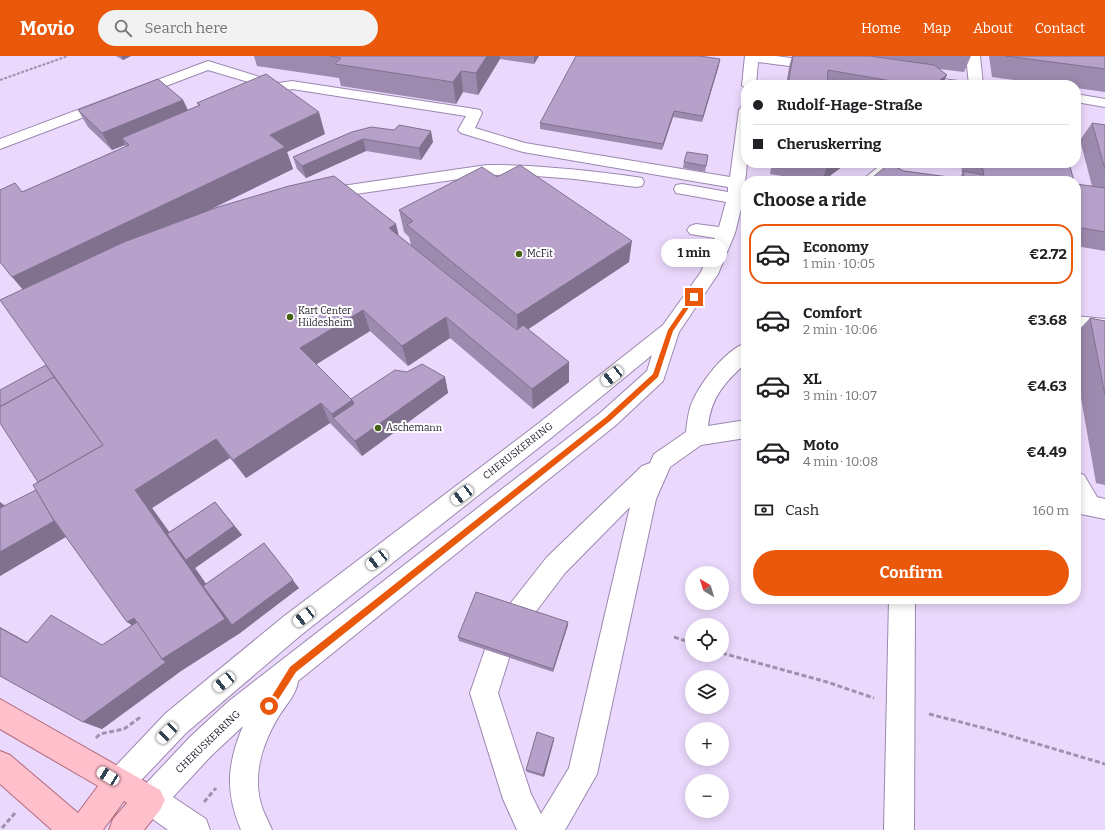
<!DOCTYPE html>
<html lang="en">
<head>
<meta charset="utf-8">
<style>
	:root { --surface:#fff; --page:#f2f2f2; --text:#202124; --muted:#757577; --line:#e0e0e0; --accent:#ea580c }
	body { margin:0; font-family:Bitter,serif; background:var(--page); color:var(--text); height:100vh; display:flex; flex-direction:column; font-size:15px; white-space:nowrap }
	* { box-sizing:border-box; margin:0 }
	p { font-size:13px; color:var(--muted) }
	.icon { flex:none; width:22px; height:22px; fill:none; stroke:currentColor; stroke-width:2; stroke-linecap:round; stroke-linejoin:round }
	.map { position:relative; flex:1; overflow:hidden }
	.details { position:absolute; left:741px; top:120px; width:340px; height:428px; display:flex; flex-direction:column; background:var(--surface); border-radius:16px; box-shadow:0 2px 10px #0003 }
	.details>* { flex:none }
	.top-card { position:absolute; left:741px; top:24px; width:340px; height:88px; border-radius:16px; box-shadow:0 2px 10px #0003; display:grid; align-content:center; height:88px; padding:0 12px; background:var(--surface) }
	.needle { width:26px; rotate:322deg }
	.buttons { position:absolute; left:685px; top:510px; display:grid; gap:8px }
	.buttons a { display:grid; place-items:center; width:44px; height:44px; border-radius:50%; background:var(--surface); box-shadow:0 2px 10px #0003; font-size:20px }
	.end { position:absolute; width:18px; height:18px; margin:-9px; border:5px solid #ea580c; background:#fff; box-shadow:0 0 0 2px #fff }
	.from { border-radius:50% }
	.bubble { position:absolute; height:28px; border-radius:14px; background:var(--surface); box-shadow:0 2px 10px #0003; font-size:13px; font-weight:700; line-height:28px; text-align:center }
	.car { position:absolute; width:12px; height:24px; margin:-12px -6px; border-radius:5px; box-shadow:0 0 3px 1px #0007; background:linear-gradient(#fff 24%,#345 0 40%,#fff 0 76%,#345 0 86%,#fff 0) }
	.top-card b { display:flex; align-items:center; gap:14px; height:38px; font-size:15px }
	.top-card b+b { border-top:1px solid var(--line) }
	.top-card i { width:10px; height:10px; background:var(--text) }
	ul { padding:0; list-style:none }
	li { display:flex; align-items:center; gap:12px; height:60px; margin:0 8px 6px; padding:0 4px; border:2px solid transparent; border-radius:16px }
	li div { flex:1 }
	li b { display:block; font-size:15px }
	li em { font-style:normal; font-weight:700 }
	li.active { border-color:var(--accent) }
	li>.icon { width:36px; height:36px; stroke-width:1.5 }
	h2 { padding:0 12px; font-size:18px; line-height:48px }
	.pay { display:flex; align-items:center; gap:10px; height:44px; padding:0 12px; font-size:15px }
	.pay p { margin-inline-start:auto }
	.button { display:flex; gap:8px; margin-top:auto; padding:8px 12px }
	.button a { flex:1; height:46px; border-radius:24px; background:var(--accent); color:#fff; font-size:16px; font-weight:700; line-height:46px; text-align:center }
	header { display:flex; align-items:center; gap:24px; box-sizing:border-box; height:56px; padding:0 20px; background:var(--accent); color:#fff }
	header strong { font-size:19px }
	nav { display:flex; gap:22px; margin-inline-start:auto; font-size:14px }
	.search { width:280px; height:36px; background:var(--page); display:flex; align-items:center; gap:10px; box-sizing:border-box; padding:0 14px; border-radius:22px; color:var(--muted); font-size:15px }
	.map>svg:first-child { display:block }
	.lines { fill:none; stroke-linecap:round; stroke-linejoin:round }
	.minor-casing { stroke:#9c87b0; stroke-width:2 }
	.major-casing { stroke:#b1697c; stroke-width:2 }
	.path-far1 { stroke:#a092ae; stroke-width:2; stroke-dasharray:3 1.5; stroke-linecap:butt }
	.path { stroke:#a092ae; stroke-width:3; stroke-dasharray:5 2.5; stroke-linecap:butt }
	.minor { fill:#fff; fill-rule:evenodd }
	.major { fill:#ffbfcb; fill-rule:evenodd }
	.wall { fill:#9d8aaf }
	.shaded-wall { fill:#80718e }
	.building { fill:#b7a1cb; stroke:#80718e }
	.route { fill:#ea580c }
	.poi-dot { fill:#456113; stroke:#fff; stroke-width:1.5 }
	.labels { text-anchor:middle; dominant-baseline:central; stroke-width:4; stroke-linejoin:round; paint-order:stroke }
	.poi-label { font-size:10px; fill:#201828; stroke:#fff; text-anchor:start }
	.street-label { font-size:10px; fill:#201828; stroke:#fff }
</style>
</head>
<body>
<header>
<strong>Movio</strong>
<div class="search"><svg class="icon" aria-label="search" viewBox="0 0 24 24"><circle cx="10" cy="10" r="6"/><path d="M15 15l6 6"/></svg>Search here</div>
<nav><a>Home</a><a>Map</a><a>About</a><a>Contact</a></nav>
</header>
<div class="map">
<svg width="1105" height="774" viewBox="0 0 1105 774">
	<rect width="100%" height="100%" fill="#ebd9fd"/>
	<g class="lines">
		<g class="minor-casing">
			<g id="minor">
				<path d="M745,0H776L820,6L825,7L827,10L825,13L820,14L758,6L756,29H746V33L742,29Z"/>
				<path d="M966,0H980L983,29H969Z"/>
				<path d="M208,5L279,27L292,25L475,53L480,54L482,57L475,72L525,87L730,121L739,54L741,51L746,50L747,107L744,138L746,139V149H742L735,177L718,218L679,276L663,325L616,369L298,625C297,637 286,649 279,660C262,688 251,722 263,754C266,761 269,767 272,774H241C225,736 227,708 243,670L211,700L173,741L206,763L210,774H168L140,754L135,744L140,734L191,680L229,645L600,357L647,315L652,299L551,382L301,579L186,677L129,737L119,742L109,737L104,727L109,717L166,657L283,561L535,370L663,269L701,216L715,182L690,178L687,174L690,170L696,168L719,171L726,146L682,138L676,137L674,133L676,129L682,128L728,136V131L523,96L461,77L458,74L466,60L292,33C279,35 263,47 250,44L248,41L250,38L265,31L208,14L0,93V83Z"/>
				<path d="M913,19L958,25L963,26L965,29H926L908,26L906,23L908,20Z"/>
				<path d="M1076,38L1105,43V51L1076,46Z"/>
				<path d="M883,107H901L879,125H861Z"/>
				<path d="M487,109C537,109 586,114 636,121L642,122L644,126L642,130L636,131L575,123L523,119H487L321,143L315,142L313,138L315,134L321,133Z"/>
				<path d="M1076,260L1105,263V277L1076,274Z"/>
				<path d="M746,287V307C725,326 711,341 708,370L746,364V382L701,389L670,411L656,443L597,718L565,774H517L503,743L470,637L491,576L495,567L547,501L642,410L650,407L654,398L686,376C687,367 688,357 691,349C699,328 725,294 746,287ZM630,451L569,712L541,758L531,738L498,637L515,583L565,517Z"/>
				<path d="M1076,416L1084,419L1097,441L1105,443V463L1076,457Z"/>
				<path d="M889,543H915L914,774H884Z"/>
			</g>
		</g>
		<g class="major-casing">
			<path id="major" d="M0,643L160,734L165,744L160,754L144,774H109L113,763L127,747L124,745L103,774H52L0,728V695L10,699L78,757L98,730L0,673Z"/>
		</g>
		<path class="path-far1" d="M0,24L68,0"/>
		<g class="path">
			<path d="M674,581L692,587"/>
			<path d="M722,597L827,626L874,642"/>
			<path d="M929,658L984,672L1105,708"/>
			<path d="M96,682L100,678L124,673L142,660"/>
			<path d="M204,746L216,732"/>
			<path d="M2,772L15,757"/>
		</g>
		<use href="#minor" class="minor"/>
		<use href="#major" class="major"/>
	</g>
	<g class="wall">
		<path d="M116,0H131L123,4Z"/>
		<path d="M254,0H539L534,8L500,3L478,39L463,36L456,48L341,30L339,22L257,10Z"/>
		<path d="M792,0H971L964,16L939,13L947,19L942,29H786L789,11Z"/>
		<path d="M989,0H1105V36L1076,32V29H1050L992,21Z"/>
		<path d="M719,9L702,66L673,61L662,94L540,73V67Z"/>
		<path d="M183,44L188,54L199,50L197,47L325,78L287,96L293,113L202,157L399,180L411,189L409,181L404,176L399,154L497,121L629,206L528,273L569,326L533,353L450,282L408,310L370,275L316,308L351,343L445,321L448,337L362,400L330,367L246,422L230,402L152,452L169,476L215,446L242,479L195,512L206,528L299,532L240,577L181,615L102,673L83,666L28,586L102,589L132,569L127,566L66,481L0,520V446L5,450L36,434L38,426L46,309L23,234L22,136L126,91L125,89L112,94L88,71L78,54Z"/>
		<path d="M1092,67L1105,69V195L1076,190V128L1092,130L1080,84Z"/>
		<path d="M352,76L433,86L421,104L366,95L306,122L297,113L293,101Z"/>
		<path d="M708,99L705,116L683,112L684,106Z"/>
		<path d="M772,107H847L823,125H812L770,118Z"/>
		<path d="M961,107H1069L1074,125H868L904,115L959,123L962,118Z"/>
		<path d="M1090,262L1105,265V429L1096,427L1076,314V277Z"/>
		<path d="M568,569L553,616L459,585L458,581Z"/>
		<path d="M554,684L544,721L527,716L526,714Z"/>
	</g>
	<g class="shaded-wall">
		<path d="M121,0H131L123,4Z"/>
		<path d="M487,0H500V3L478,39L476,17Z"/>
		<path d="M534,0H539L534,8Z"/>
		<path d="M720,3L719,9L702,66L703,60Z"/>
		<path d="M461,15L463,36L456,48L453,26Z"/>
		<path d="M947,19L942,29H933Z"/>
		<path d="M183,44L191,61L122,82L125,89L112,94L102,77Z"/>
		<path d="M674,55L673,61L662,94L663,88Z"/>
		<path d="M319,56L325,78L287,96L293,113L30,242L12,221L270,79Z"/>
		<path d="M431,75L433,86L421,104L419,92Z"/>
		<path d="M363,83L366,95L306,122L302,110Z"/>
		<path d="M828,107H847L823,125H822Z"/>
		<path d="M396,168L401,189L389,172Z"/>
		<path d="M632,185L629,206L518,280L517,259Z"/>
		<path d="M363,254L370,275L309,313L300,292Z"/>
		<path d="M446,261L450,282L408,310L402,290Z"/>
		<path d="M569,306V326L533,353L532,333Z"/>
		<path d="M445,321L448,337L362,400L355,385Z"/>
		<path d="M352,344L360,364L333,362L332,358Z"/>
		<path d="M321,347L330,367L246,422L233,404Z"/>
		<path d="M216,383L230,402L152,452L188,502L215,446L242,479L195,512L234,568L264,487L299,532L240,577L181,615L102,673L83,666L162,603L147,579L127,566L135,434Z"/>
		<path d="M0,446L5,450L0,457Z"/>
		<path d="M55,464L72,477L0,520V496Z"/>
		<path d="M568,566V569L553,616V613Z"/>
		<path d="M0,571L47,597L27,587L0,572Z"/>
		<path d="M554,682V684L544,721L543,719Z"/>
	</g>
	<g class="building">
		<path d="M330,0H487L476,17L461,15L453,26L335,8L341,2Z"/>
		<path d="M576,0H700L720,3L703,60L674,55L663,88L540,67Z"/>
		<path d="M793,0H870L934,9L947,19L933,29H892L897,26L828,14L827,29H788Z"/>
		<path d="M1006,0H1105V13Z"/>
		<path d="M266,18L319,56L270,79L285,91L12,221L0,206V134L15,127L22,136L129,89L122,82L200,49L197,47Z"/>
		<path d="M158,23L183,44L102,77L78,54Z"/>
		<path d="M1092,67L1105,69V113Z"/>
		<path d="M399,69L431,75L419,92L363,83L302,110L293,101L352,76L371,71L394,74Z"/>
		<path d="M687,96L708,99L706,110L684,106Z"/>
		<path d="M972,107H1069L1074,125H868L889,108L904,115L964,123L963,115L984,119L982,110L972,109Z"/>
		<path d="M520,109L632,185L517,259L407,169L413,165L399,154L482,111L497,121Z"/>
		<path d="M334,120L396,168L389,172L517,274L523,269L569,306L532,333L446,261L402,290L363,254L300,292L352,344L332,358L321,347L233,404L216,383L135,434L225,563L162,603L134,562L127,566L51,460L33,429L103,389L0,244L124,186L218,151L289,130Z"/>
		<path d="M1076,128L1105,132V176L1076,171Z"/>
		<path d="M1090,262L1105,265V339Z"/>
		<path d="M422,308L445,321L355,385L333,362L354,348L352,344L351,343L395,314L407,316Z"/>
		<path d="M46,309L54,321L1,350L0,349V334Z"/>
		<path d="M54,321L103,389L38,426L0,367V351Z"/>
		<path d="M36,434L54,465L0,496V452Z"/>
		<path d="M215,446L234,470L186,504L167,478Z"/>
		<path d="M264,487L293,524L232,569L203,530Z"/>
		<path d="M476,536L568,566L553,613L458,581Z"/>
		<path d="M51,559L102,589L137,566L162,603L166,606L83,666L0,620V572L27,587Z"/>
		<path d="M537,676L554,682L543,719L526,714Z"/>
	</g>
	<path class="route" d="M692,239L696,241L673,275L658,321L610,365L296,616L272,653H267V648L290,611L606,361L653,318L668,274Z"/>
	<g class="poi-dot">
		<circle cx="519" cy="198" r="4"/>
		<circle cx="290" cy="261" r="4"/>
		<circle cx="378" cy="372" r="4"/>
	</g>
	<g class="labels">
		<g class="poi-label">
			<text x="527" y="198">McFit</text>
			<text x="298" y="255">Kart Center<tspan x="298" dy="12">Hildesheim</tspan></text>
			<text x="386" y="372">Aschemann</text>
		</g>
		<g class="street-label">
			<text transform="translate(518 395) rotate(-38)">CHERUSKERRING</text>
			<text transform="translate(208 686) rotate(-44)">CHERUSKERRING</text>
		</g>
	</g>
</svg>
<div class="buttons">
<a><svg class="needle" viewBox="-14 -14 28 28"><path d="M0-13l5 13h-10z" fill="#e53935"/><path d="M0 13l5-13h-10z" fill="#757577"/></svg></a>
<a><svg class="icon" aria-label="locate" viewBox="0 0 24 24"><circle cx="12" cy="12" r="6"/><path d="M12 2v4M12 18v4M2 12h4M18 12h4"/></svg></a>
<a><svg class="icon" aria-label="layers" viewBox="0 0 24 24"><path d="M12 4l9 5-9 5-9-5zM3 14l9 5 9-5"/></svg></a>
<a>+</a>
<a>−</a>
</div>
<i class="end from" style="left:269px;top:650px"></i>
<i class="end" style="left:694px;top:241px"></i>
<div class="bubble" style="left:661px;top:183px;width:66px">1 min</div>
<i class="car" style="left:612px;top:320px;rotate:232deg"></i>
<i class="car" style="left:462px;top:439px;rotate:233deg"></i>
<i class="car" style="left:377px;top:504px;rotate:232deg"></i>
<i class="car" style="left:304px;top:561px;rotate:232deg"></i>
<i class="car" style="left:224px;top:626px;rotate:231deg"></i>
<i class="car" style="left:167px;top:677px;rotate:224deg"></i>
<i class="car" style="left:108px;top:720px;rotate:301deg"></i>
<div class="top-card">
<b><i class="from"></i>Rudolf-Hage-Straße</b>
<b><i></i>Cheruskerring</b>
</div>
<section class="details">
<h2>Choose a ride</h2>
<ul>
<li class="active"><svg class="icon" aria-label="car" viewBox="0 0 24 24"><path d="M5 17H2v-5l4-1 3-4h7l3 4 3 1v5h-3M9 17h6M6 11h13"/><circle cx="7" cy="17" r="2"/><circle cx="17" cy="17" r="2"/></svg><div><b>Economy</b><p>1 min · 10:05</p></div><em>€2.72</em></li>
<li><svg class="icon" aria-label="car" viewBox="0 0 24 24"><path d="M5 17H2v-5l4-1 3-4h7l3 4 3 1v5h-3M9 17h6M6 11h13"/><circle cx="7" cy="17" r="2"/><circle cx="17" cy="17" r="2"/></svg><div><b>Comfort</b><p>2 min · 10:06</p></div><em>€3.68</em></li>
<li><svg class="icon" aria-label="car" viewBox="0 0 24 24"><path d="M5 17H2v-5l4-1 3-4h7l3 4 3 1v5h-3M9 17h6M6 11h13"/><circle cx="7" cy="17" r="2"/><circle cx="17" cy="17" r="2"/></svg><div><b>XL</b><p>3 min · 10:07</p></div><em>€4.63</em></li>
<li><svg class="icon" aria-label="car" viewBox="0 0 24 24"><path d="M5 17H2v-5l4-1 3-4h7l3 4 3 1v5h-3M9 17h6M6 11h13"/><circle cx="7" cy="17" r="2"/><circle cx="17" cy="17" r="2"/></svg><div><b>Moto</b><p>4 min · 10:08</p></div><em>€4.49</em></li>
</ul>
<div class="pay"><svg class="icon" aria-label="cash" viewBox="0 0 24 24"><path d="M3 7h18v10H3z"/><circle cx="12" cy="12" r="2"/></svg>Cash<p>160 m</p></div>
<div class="button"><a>Confirm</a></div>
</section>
</div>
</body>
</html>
